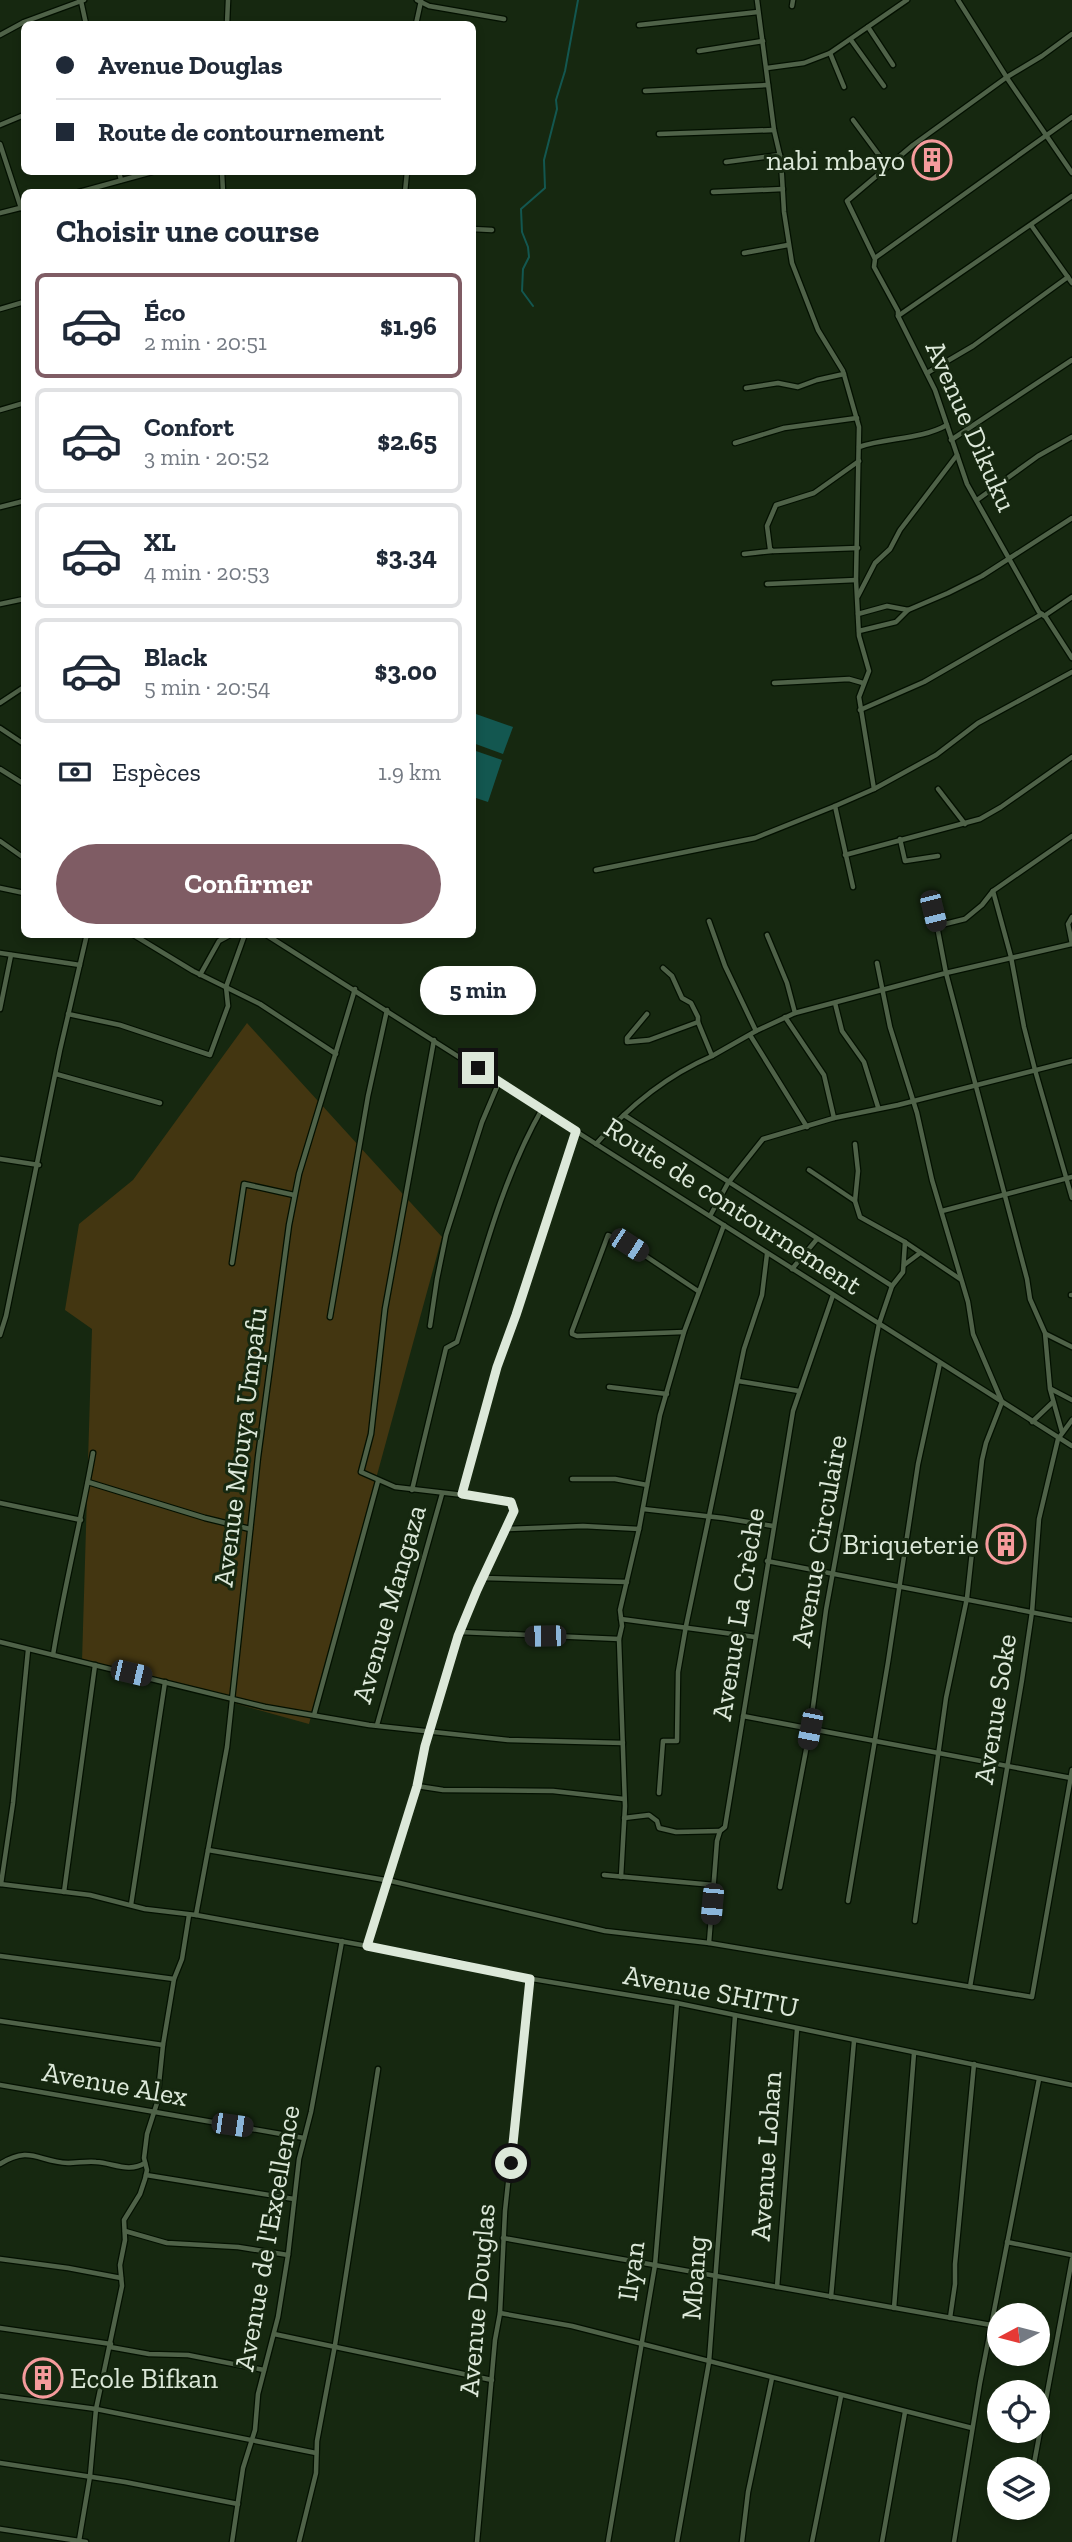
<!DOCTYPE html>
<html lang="fr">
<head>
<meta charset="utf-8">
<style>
	:root { --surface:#fff; --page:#f6f6f7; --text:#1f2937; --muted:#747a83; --line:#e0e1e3; --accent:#7f5c64 }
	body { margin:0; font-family:"Zilla Slab",serif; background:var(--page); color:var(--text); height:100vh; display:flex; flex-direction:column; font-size:26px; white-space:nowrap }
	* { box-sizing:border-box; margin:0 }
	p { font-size:23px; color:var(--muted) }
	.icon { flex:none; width:38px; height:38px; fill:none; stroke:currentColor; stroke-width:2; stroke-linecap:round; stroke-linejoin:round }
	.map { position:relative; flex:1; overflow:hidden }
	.side { position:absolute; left:21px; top:189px; width:455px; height:749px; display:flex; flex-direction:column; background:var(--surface); border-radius:10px; box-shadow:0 4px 10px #0003 }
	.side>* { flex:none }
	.banner { position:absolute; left:21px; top:21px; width:455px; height:154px; border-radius:10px; box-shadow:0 4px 10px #0003; display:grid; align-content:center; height:154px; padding:0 35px; background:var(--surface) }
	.needle { width:46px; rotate:263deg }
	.controls { position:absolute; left:987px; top:2303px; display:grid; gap:14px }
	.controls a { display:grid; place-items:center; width:63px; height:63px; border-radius:50%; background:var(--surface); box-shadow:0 4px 10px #0003; font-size:35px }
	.end { position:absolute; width:32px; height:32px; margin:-16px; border:9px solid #dce8d9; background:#111; box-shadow:0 0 0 4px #111 }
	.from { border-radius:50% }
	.bubble { position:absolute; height:49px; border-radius:24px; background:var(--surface); box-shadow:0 4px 10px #0003; font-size:23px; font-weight:700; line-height:49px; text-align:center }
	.car { position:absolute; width:21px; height:42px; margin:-21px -10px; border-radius:9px; box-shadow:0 0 5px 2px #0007; background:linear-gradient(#222 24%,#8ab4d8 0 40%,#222 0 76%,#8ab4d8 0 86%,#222 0) }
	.banner b { display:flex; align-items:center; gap:24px; height:66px; font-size:26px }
	.banner b+b { border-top:2px solid var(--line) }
	.banner i { width:18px; height:18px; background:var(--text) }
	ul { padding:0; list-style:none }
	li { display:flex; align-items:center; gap:21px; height:105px; margin:0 14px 10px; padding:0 21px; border:4px solid var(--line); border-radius:10px }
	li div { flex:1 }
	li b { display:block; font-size:26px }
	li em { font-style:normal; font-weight:700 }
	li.active { border-color:var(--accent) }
	li>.icon { width:63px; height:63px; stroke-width:1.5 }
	h2 { padding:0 35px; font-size:32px; line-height:84px }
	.pay { display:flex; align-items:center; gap:18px; height:77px; padding:0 35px; font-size:26px }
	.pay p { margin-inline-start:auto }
	.cta { display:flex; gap:14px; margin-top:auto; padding:14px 35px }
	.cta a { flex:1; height:80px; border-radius:42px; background:var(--accent); color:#fff; font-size:28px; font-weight:700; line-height:80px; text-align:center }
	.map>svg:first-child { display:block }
	.green { fill:#433611 }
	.water { fill:#135750 }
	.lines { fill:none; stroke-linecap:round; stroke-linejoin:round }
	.stream { stroke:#135750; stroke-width:2 }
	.minor-casing { stroke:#031000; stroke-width:7 }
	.minor { stroke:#4f6248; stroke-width:4.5 }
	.route { stroke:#dce8d9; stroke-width:9 }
	.labels { text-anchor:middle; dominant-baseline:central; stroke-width:6; stroke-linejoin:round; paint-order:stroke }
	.poi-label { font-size:28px; fill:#dce8d9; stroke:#162810; text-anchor:end }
	.street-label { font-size:28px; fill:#dce8d9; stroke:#162810 }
</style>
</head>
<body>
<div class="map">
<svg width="1072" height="2542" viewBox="0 0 1072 2542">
	<rect width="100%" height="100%" fill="#162810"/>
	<path class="green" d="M247,1023L442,1237L309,1724L82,1661L92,1329L65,1310L79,1224L133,1180Z"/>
	<g class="water">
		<path d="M473,713L513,727L503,754L473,743Z"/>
		<path d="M473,750L502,760L488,802L473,797Z"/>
	</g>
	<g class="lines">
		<path class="stream" d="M533,306L522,291L523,269L529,257L528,247L522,232L521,209L545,188L544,160L557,109L556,100L565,71L578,0"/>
		<g class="minor-casing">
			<g id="minor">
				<path d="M417,0L429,6L504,19"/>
				<path d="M757,0L774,130L781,160L784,212L792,263L818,330L843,371L859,427L856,580L859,636L869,671L859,697L874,789"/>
				<path d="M958,0L1009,81L1072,173"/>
				<path d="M81,1L86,24"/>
				<path d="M792,6L793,0"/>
				<path d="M227,24L228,0"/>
				<path d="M416,24L421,1"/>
				<path d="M639,25L758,12"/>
				<path d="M868,27L893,65"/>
				<path d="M1072,34L1042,56L1007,77L913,145L847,201L875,259L874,267L898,311V316L935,390L967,484L1039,612L1045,616L1072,658"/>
				<path d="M0,35L24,22L84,0"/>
				<path d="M851,40L884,86"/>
				<path d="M699,51L763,41"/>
				<path d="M830,53L844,87"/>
				<path d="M767,68L804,63L830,53L907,0"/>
				<path d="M645,91L768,85"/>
				<path d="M853,120L887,166"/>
				<path d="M0,125L24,115"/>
				<path d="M659,134L774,130"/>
				<path d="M0,144L21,208"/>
				<path d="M726,162L780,155"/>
				<path d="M119,172L121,180"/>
				<path d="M222,172L223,192"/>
				<path d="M79,192L152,172"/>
				<path d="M405,192L407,172"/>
				<path d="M713,192L783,189"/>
				<path d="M0,213L24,207"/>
				<path d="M1031,225L1072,283"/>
				<path d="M472,229L492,230"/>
				<path d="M744,253L788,245"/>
				<path d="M875,258L1072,117"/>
				<path d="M0,309L24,302"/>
				<path d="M898,316L1072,196"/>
				<path d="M927,373L973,346L1068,277"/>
				<path d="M746,388L778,383L798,387L817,380L844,374"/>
				<path d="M0,410L24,403"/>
				<path d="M951,440L1072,360"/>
				<path d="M735,443L784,428L857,418"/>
				<path d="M859,447C888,437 920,440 947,425"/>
				<path d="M977,500L1038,456L1072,437"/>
				<path d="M0,507L24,501"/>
				<path d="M858,548L773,551L770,549L767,526L776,505L814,493L859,461"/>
				<path d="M744,554L772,551"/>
				<path d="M767,584L856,580"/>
				<path d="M858,596L875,563L890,549L900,530L957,455"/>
				<path d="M0,604L24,599"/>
				<path d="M858,614L887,606L908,610L948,593L982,576L1072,518"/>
				<path d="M1044,616L1072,597"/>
				<path d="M859,631L896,622L908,610"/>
				<path d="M774,683L849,679L863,683"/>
				<path d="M0,703L24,687"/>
				<path d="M860,710L924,682L1042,614"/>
				<path d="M0,728L24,744"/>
				<path d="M0,769L24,784"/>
				<path d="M938,789L965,824"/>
				<path d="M835,806L853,887"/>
				<path d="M900,839L905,861L938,856"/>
				<path d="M0,841L24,858"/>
				<path d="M845,855L980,819L1001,807L1072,757"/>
				<path d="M596,870L755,838L835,806L874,789L936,755L978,723L1072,672"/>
				<path d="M0,888L24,893"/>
				<path d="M993,891L1011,957L1024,1027L1035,1070L1072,1198"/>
				<path d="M929,896L937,926"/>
				<path d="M709,921L725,966L756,1031L712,1056"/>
				<path d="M132,934L193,971L260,1004L336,1054"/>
				<path d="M265,934L1072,1446"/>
				<path d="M767,935L787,983L795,1013"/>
				<path d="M1072,944L1068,924L1072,917"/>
				<path d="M0,953L80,965"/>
				<path d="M877,963L890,1027L917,1113L932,1180L968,1302L973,1334L1002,1402L986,1443L982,1460L967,1598L946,1698L915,1921"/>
				<path d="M200,975L219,941L232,934"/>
				<path d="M835,1003L842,1031L864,1062L878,1107"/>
				<path d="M0,1009L11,955"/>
				<path d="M68,1014L120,1025L210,1055L228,1006L226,987L245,934"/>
				<path d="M647,1014L627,1038V1042L649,1040L698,1022"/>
				<path d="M785,1017L824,1075L834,1118"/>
				<path d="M756,1031L795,1013L946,973L937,926L965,919L982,905L993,891L1072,836"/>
				<path d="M750,1035L807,1127"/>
				<path d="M56,1074L160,1103"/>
				<path d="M624,1115L892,1286"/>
				<path d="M596,1144C628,1107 668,1075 712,1056L698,1022V1017L691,1003L682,998L672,976L663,968"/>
				<path d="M855,1144L858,1171L855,1201L860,1217L905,1242L960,1279"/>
				<path d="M0,1159L39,1165"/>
				<path d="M809,1170L855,1201"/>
				<path d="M942,1211L1072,1177"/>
				<path d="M710,1216L728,1183L763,1139L834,1118L898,1105L1072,1061"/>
				<path d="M232,1263L244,1184L294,1195"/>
				<path d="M904,1265L920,1253"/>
				<path d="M792,1269L817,1239"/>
				<path d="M1071,1295H1072"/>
				<path d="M330,1317L368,1096L387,1010"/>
				<path d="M430,1326L437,1279L446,1235L482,1122L499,1082"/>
				<path d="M684,1332L577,1336L572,1334V1331L608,1235L629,1245L698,1291"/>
				<path d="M1046,1334L1072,1347"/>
				<path d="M0,1335L6,1316L60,1050L87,934"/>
				<path d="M738,1381L799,1391"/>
				<path d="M609,1387L667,1394"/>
				<path d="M1051,1389L1072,1400"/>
				<path d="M1032,1422L1053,1402"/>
				<path d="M1062,1432L1050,1389L1045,1333L1030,1299L1027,1279L946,973L1072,944"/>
				<path d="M572,1479H615L647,1485"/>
				<path d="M88,1482L205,1518L250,1529"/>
				<path d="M412,1490L446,1348L457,1342C481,1264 501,1181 542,1109"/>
				<path d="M462,1494L497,1367L516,1315L576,1131"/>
				<path d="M0,1503L81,1520"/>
				<path d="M643,1509L723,1518L773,1526"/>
				<path d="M506,1529L583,1526L639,1529L660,1415L684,1332L724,1225"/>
				<path d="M767,1561L1072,1620"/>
				<path d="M483,1578L627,1582"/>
				<path d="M621,1619L755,1637"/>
				<path d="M460,1632L619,1639L622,1626L620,1610L639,1529"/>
				<path d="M619,1639L625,1806L621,1877"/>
				<path d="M0,1642L265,1707L369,1725L508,1740L623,1743"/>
				<path d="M53,1655C64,1587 81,1521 93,1453"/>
				<path d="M314,1715L378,1481"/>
				<path d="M743,1716L1071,1778"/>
				<path d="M377,1725L442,1494"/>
				<path d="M417,1786L443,1790L553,1791L624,1799"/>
				<path d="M659,1793L663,1741H677L678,1672L686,1626L744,1349L762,1295L767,1254"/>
				<path d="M624,1818L649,1815L657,1821L659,1828L676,1832L720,1831"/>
				<path d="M208,1850L391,1881L605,1931L709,1943L1032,1997L1072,1770"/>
				<path d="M604,1875L714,1885"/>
				<path d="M0,1884L90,1895L145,1909L196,1915L456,1962L502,1974L677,2003L1072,2085"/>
				<path d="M1,1884L13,1803L28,1650"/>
				<path d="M780,1887L810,1729L826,1610L872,1358L879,1324L892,1286L903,1272L905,1242"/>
				<path d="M64,1892L95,1665"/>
				<path d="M848,1901L888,1662L918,1464L940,1363"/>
				<path d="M131,1905L165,1682"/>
				<path d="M196,1915L227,1747L258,1457L289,1225L299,1174L355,989"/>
				<path d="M709,1943L717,1841L720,1831L725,1827L793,1411L833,1295"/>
				<path d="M367,1946L407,1819L417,1786L425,1746L458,1637L477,1589L514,1511L511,1502L506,1500L395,1487L361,1472L371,1434L385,1309L434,1040"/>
				<path d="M0,1956L174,1979"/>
				<path d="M970,1987L1022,1680L1032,1612L1039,1519L1058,1439L1072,1420"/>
				<path d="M0,2021L163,2045"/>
				<path d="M0,2085L304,2138"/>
				<path d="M0,2164C31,2145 38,2162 68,2163C78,2163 87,2161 96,2162C113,2163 129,2173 145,2163"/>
				<path d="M146,2175L294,2199"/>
				<path d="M125,2231L167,2243L238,2247L288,2255"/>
				<path d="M503,2238L991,2325"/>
				<path d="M1007,2242L1072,2255"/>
				<path d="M0,2259L68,2268L121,2278"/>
				<path d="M777,2287L797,2029"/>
				<path d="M831,2297L854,2041"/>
				<path d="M894,2308L914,2053"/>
				<path d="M500,2313L572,2326L972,2428"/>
				<path d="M950,2318L955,2284V2264L974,2064"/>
				<path d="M0,2328L111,2344"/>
				<path d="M274,2334L492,2380"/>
				<path d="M110,2347L149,2354L188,2355L264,2370"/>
				<path d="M0,2396L96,2409L316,2453"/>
				<path d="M0,2463L125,2482L238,2504"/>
				<path d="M1033,2469L1072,2259"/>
				<path d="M1024,2517L1026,2508"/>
				<path d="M0,2529L86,2542"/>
				<path d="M79,2541L90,2476L96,2409L122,2286L120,2265L125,2240L124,2220L140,2194L145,2179L147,2170L144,2158L147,2134L157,2103L163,2045L174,1979L182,1959L189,1915"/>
				<path d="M232,2542L243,2468L255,2430L258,2394L278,2317L288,2255L299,2159L311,2112L342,1941"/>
				<path d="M299,2542L316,2473L317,2441L335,2345L378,2069"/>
				<path d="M477,2542L495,2340L500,2313L505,2211L530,1979"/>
				<path d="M608,2542L655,2265L677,2003"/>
				<path d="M677,2542L709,2362L735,2016"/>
				<path d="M742,2542L748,2492L772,2378"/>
				<path d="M812,2542L841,2396"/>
				<path d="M882,2542L905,2412"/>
				<path d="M954,2542L980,2383L1039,2079"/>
			</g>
		</g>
		<use href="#minor" class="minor"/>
	</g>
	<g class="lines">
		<path class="route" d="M478,1068L576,1131L516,1315L497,1367L462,1494L511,1502L514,1511L477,1590L458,1636L425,1746L417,1786L367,1946L530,1979L511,2163"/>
	</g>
	<defs>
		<g id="building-ring" transform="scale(2.0125)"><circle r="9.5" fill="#162810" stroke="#f59b9c" stroke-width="1.5"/><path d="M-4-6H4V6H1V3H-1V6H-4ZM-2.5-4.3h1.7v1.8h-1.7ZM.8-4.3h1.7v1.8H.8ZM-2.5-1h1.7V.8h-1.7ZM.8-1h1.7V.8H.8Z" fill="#f59b9c"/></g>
	</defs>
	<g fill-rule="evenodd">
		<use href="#building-ring" x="932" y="160"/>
		<use href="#building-ring" x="1006" y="1544"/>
		<use href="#building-ring" x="43" y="2378"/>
	</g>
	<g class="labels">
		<g class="poi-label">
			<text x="905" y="160">nabi mbayo</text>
			<text x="979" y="1544">Briqueterie</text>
			<text x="70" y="2378" text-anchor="start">Ecole Bifkan</text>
		</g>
		<g class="street-label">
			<text transform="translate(971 426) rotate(66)">Avenue Dikuku</text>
			<text transform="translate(733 1206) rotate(33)">Route de contournement</text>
			<text transform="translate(240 1447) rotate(-83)">Avenue Mbuya Umpafu</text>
			<text transform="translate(819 1541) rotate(-80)">Avenue Circulaire</text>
			<text transform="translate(389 1604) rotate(-74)">Avenue Mangaza</text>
			<text transform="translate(738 1614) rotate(-81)">Avenue La Crèche</text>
			<text transform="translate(995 1709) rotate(-81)">Avenue Soke</text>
			<text transform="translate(711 1991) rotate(11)">Avenue SHITU</text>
			<text transform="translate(115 2084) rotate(10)">Avenue Alex</text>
			<text transform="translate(766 2156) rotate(-86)">Avenue Lohan</text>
			<text transform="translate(267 2238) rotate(-80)">Avenue de l'Excellence</text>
			<text transform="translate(631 2271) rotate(-82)">Ilyan</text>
			<text transform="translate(694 2278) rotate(-86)">Mbang</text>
			<text transform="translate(477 2300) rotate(-85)">Avenue Douglas</text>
		</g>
	</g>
</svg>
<div class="controls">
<a><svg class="needle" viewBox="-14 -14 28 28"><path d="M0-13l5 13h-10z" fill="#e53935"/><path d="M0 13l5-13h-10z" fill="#747a83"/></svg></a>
<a><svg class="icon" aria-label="locate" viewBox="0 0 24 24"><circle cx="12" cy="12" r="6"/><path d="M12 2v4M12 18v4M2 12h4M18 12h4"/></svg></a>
<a><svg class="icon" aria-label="layers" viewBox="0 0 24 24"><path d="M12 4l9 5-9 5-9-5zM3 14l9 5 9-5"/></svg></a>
</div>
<i class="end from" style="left:511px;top:2163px"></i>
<i class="end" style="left:478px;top:1068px"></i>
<div class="bubble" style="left:420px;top:966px;width:116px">5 min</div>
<i class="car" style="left:933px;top:911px;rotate:166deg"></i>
<i class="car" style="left:629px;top:1245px;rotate:123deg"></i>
<i class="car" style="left:545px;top:1636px;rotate:269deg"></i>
<i class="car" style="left:131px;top:1673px;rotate:103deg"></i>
<i class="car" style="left:810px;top:1729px;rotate:191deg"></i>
<i class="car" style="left:712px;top:1904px;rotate:185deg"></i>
<i class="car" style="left:232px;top:2125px;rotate:98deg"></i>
<div class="banner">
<b><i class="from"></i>Avenue Douglas</b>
<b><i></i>Route de contournement</b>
</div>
<section class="side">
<h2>Choisir une course</h2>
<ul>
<li class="active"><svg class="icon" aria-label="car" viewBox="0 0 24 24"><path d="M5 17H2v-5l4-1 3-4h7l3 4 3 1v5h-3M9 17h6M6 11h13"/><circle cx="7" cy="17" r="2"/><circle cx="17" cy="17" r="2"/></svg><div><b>Éco</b><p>2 min · 20:51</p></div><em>$1.96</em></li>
<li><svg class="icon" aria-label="car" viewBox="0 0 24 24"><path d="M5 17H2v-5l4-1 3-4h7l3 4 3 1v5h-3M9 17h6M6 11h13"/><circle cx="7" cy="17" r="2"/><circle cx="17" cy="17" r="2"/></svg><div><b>Confort</b><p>3 min · 20:52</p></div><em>$2.65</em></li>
<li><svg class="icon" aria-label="car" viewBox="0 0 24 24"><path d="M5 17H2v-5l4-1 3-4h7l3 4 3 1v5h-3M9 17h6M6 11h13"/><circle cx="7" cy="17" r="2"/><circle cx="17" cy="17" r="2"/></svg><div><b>XL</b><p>4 min · 20:53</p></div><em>$3.34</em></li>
<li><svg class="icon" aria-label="car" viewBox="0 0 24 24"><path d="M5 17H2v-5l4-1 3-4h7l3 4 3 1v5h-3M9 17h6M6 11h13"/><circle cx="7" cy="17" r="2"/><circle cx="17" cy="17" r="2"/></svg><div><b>Black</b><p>5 min · 20:54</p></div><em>$3.00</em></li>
</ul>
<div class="pay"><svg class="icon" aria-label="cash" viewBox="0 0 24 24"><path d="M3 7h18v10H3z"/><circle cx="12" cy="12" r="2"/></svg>Espèces<p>1.9 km</p></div>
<div class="cta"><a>Confirmer</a></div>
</section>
</div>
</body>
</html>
